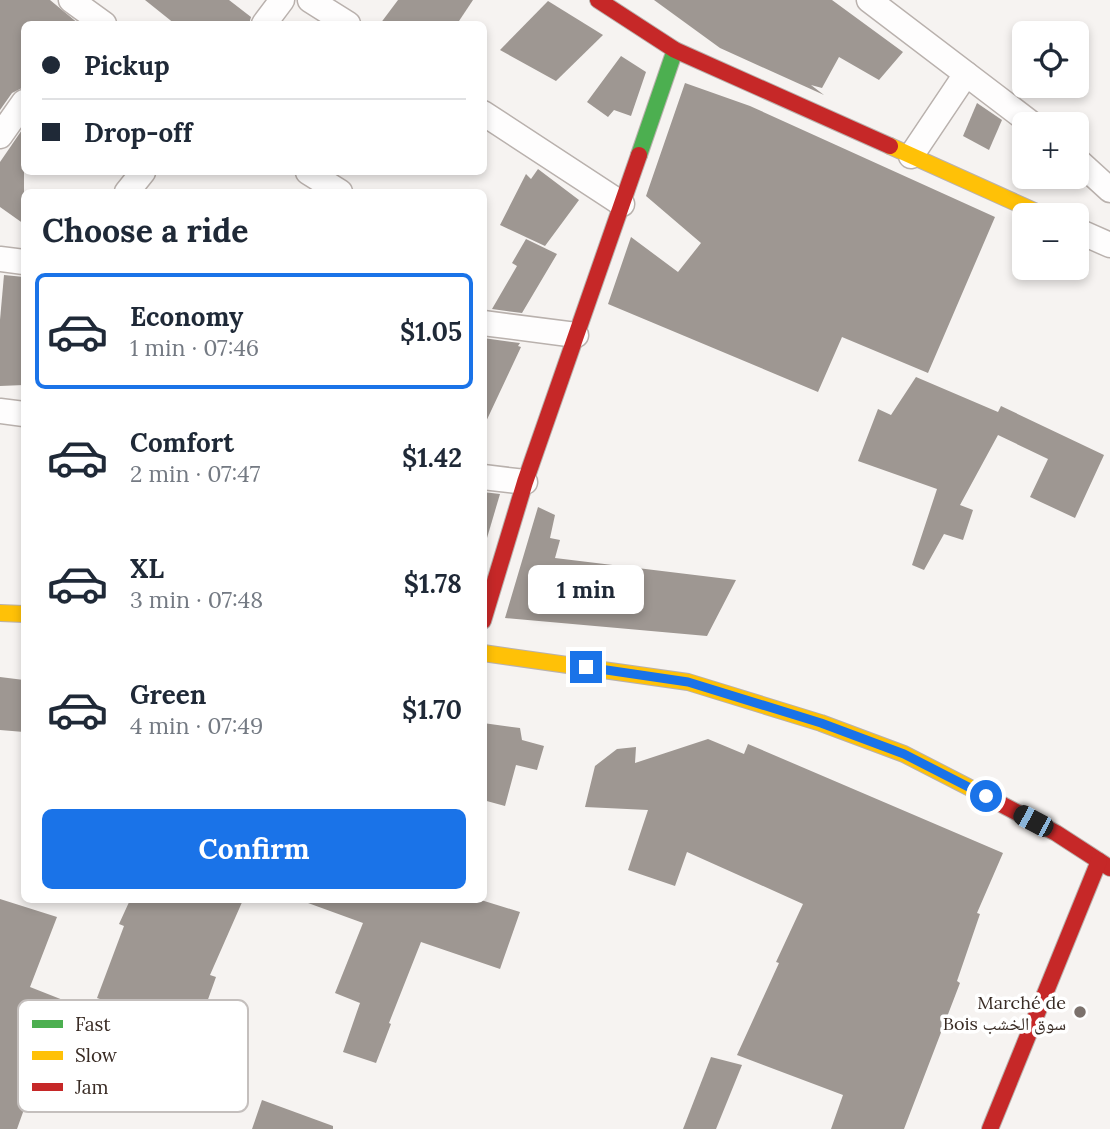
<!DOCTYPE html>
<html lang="en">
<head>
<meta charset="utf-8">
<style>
	:root { --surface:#fff; --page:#f2f2f3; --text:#1f2937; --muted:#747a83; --line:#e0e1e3; --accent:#1a73e8 }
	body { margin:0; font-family:Lora,"Noto Naskh Arabic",serif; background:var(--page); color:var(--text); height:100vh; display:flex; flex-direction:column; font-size:26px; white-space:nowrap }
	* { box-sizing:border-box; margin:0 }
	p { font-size:23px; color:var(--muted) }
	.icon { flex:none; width:38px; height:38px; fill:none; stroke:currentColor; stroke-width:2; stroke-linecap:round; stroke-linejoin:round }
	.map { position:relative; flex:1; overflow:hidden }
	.panel { position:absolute; left:21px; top:189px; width:466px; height:714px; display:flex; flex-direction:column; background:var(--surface); border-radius:10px; box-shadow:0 4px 10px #0003 }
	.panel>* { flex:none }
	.banner { position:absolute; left:21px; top:21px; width:466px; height:154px; border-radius:10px; box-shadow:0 4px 10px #0003; display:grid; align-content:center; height:154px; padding:0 21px; background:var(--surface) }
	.buttons { position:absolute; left:1012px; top:21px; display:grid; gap:14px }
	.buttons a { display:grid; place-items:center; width:77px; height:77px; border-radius:10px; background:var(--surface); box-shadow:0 4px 10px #0003; font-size:35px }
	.end { position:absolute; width:32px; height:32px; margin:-16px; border:9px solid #1a73e8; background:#fff; box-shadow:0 0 0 4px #fff }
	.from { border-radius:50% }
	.bubble { position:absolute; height:49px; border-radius:10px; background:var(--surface); box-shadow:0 4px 10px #0003; font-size:23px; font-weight:700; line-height:49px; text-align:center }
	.car { position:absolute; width:21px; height:42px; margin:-21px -10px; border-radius:9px; box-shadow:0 0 5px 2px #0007; background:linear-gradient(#222 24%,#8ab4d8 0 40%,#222 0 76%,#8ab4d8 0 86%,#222 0) }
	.banner b { display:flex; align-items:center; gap:24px; height:66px; font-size:26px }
	.banner b+b { border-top:2px solid var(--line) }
	.banner i { width:18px; height:18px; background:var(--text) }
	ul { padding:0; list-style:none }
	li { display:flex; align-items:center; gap:21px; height:116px; margin:0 14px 10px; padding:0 7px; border:4px solid transparent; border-radius:10px }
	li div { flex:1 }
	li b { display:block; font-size:26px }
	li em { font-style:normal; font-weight:700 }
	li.on { border-color:var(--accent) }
	li>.icon { width:63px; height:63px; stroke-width:1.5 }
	h2 { padding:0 21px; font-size:32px; line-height:84px }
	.primary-button { display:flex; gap:14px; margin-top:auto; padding:14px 21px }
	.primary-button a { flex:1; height:80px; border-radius:10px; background:var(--accent); color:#fff; font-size:28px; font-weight:700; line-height:80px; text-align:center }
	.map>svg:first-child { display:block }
	.building { fill:#9e9792 }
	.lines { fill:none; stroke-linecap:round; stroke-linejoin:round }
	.street-casing { stroke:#b9b1ad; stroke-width:27 }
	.fast-casing { stroke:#b9b1ad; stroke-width:18 }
	.slow-casing { stroke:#b9b1ad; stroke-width:18 }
	.jam-casing { stroke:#b9b1ad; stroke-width:18 }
	.street { stroke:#fefdfd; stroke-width:24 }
	.fast { stroke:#4caf50; stroke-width:16 }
	.slow { stroke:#ffc107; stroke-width:16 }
	.jam { stroke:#c62828; stroke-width:16 }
	.route { stroke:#1a73e8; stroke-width:9 }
	.poi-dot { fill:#7b716c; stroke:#fff; stroke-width:2.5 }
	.labels { text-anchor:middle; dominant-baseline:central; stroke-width:7; stroke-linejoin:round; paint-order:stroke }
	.poi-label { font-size:18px; fill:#392b24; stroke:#fff; text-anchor:end }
	.key { fill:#fff; stroke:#c4bfbd; stroke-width:2 }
	.key-label { font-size:19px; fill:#392b24 }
</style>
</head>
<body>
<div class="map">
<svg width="1110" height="1129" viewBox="0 0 1110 1129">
	<rect width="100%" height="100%" fill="#f6f3f1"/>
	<g class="building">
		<path d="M0,0H50L79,24H24V87L12,93L0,110Z"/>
		<path d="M145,0H229L251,17L249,24H175Z"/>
		<path d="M398,0H473L457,24H380Z"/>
		<path d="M654,0H832L903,52L879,80L839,57L822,88L811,85L824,95L720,48Z"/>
		<path d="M548,1L603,35L556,81L500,50Z"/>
		<path d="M621,56L646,72L631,116L614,110L608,117L587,102Z"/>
		<path d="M685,83L750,106L995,217L928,373L842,337L818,392L608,304L631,237L678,272L701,243L646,196Z"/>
		<path d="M977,103L1002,120L989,150L963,136Z"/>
		<path d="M24,127V224L0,207V162Z"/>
		<path d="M538,169L579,200L545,246L500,225L526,174L531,179Z"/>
		<path d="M526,239L557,254L522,313L492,309L517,266L512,263Z"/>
		<path d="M4,275L24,277V385L0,386V320Z"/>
		<path d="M483,338L520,343L518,346L521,347L483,428Z"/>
		<path d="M916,377L998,412L1001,406L1104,455L1075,518L1030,497L1048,459L998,435L960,505L973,510L963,540L944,534L924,570L912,565L937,489L858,461L878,409L891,415Z"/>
		<path d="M483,492L500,494L487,538L483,537Z"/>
		<path d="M538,507L555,515L550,538L560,540L555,558L736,580L707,636L505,618Z"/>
		<path d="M0,677L24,680V732L0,730Z"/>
		<path d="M483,723L520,728L522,740L544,746L537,770L516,765L505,806L483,800Z"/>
		<path d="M708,739L744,754L748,744L1003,853L977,913L980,914L957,981L960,983L904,1129H831L843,1095L737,1055L779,963L776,962L803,904L687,852L675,886L628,870L648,810L585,807L595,766L617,749L636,747L635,763Z"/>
		<path d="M0,899L57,917L30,987L63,1000L17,1129H0Z"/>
		<path d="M130,900H243L210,975L216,977L196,1033L97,998L124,926L119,924Z"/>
		<path d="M308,900H481L520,912L500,969L421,942L389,1023L391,1024L376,1063L343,1052L360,1003L335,993L363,923L308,903Z"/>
		<path d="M711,1057L742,1065L716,1129H683Z"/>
		<path d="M262,1100L333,1126V1129H252Z"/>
	</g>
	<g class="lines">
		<g class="street-casing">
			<g id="street">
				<path d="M71,0L104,24"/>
				<path d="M310,0L348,24"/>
				<path d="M869,0L1032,124"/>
				<path d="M264,24L282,0"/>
				<path d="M483,113L622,204"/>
				<path d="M0,136L24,102"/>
				<path d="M911,156L966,74"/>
				<path d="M1076,159L1110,190"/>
				<path d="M308,172L340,192"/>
				<path d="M127,192L143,172"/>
				<path d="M1076,230L1110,245"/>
				<path d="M0,259L24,262"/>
				<path d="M483,323L576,335"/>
				<path d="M0,411L24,414"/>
				<path d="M483,477L525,482"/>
			</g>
		</g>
		<g class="fast-casing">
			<path id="fast" d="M639,155L675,50"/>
		</g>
		<g class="slow-casing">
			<g id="slow">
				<path d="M890,146L1043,215"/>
				<path d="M0,613L24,614"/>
				<path d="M483,653L688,682L821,723L904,754L978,792"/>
			</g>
		</g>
		<g class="jam-casing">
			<g id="jam">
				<path d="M598,0L675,50L890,146"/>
				<path d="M483,621L525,482L639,155"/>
				<path d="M978,792L1056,833L1110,868"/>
				<path d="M990,1129L1099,861"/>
			</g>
		</g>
		<use href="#street" class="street"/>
		<use href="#fast" class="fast"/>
		<use href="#slow" class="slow"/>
		<use href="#jam" class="jam"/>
	</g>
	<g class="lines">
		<path class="route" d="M586,667L688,682L821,723L904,754L986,796"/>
	</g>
	<circle class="poi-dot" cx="1080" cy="1012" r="7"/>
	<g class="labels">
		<g class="poi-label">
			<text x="1066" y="1002">Marché de<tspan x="1066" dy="21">Bois سوق الخشب</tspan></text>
		</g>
	</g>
	<rect x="18" y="1000" width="230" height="112" rx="10" class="key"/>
	<rect x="32" y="1020" width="31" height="8" fill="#4caf50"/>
	<rect x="32" y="1051" width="31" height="9" fill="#ffc107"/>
	<rect x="32" y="1083" width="31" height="8" fill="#c62828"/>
	<g class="key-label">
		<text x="75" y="1031">Fast</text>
		<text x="75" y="1062">Slow</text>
		<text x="75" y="1094">Jam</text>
	</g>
</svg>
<div class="buttons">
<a><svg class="icon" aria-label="locate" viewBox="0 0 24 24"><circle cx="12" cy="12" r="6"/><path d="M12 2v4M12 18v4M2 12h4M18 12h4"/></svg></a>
<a>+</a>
<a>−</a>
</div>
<i class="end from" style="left:986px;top:796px"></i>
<i class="end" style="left:586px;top:667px"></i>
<div class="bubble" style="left:528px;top:565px;width:116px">1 min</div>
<i class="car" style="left:1033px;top:821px;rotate:298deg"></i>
<div class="banner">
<b><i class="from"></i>Pickup</b>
<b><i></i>Drop-off</b>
</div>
<section class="panel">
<h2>Choose a ride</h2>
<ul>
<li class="on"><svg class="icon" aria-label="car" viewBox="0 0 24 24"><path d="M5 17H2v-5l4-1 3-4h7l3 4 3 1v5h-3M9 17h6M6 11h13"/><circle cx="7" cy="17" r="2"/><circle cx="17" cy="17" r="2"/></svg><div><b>Economy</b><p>1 min · 07:46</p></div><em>$1.05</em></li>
<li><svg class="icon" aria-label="car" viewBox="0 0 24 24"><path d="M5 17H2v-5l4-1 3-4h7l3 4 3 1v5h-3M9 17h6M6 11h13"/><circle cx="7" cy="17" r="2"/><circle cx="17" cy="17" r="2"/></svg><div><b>Comfort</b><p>2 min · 07:47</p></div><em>$1.42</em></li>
<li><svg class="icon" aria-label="car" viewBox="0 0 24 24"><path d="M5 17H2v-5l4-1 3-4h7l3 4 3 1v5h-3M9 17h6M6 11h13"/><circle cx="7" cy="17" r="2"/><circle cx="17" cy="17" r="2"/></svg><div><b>XL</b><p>3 min · 07:48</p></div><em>$1.78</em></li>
<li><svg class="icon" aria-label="car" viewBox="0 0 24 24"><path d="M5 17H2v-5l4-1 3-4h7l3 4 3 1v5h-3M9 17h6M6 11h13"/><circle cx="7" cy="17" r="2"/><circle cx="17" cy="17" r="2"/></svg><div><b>Green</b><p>4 min · 07:49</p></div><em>$1.70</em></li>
</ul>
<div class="primary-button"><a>Confirm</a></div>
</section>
</div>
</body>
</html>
